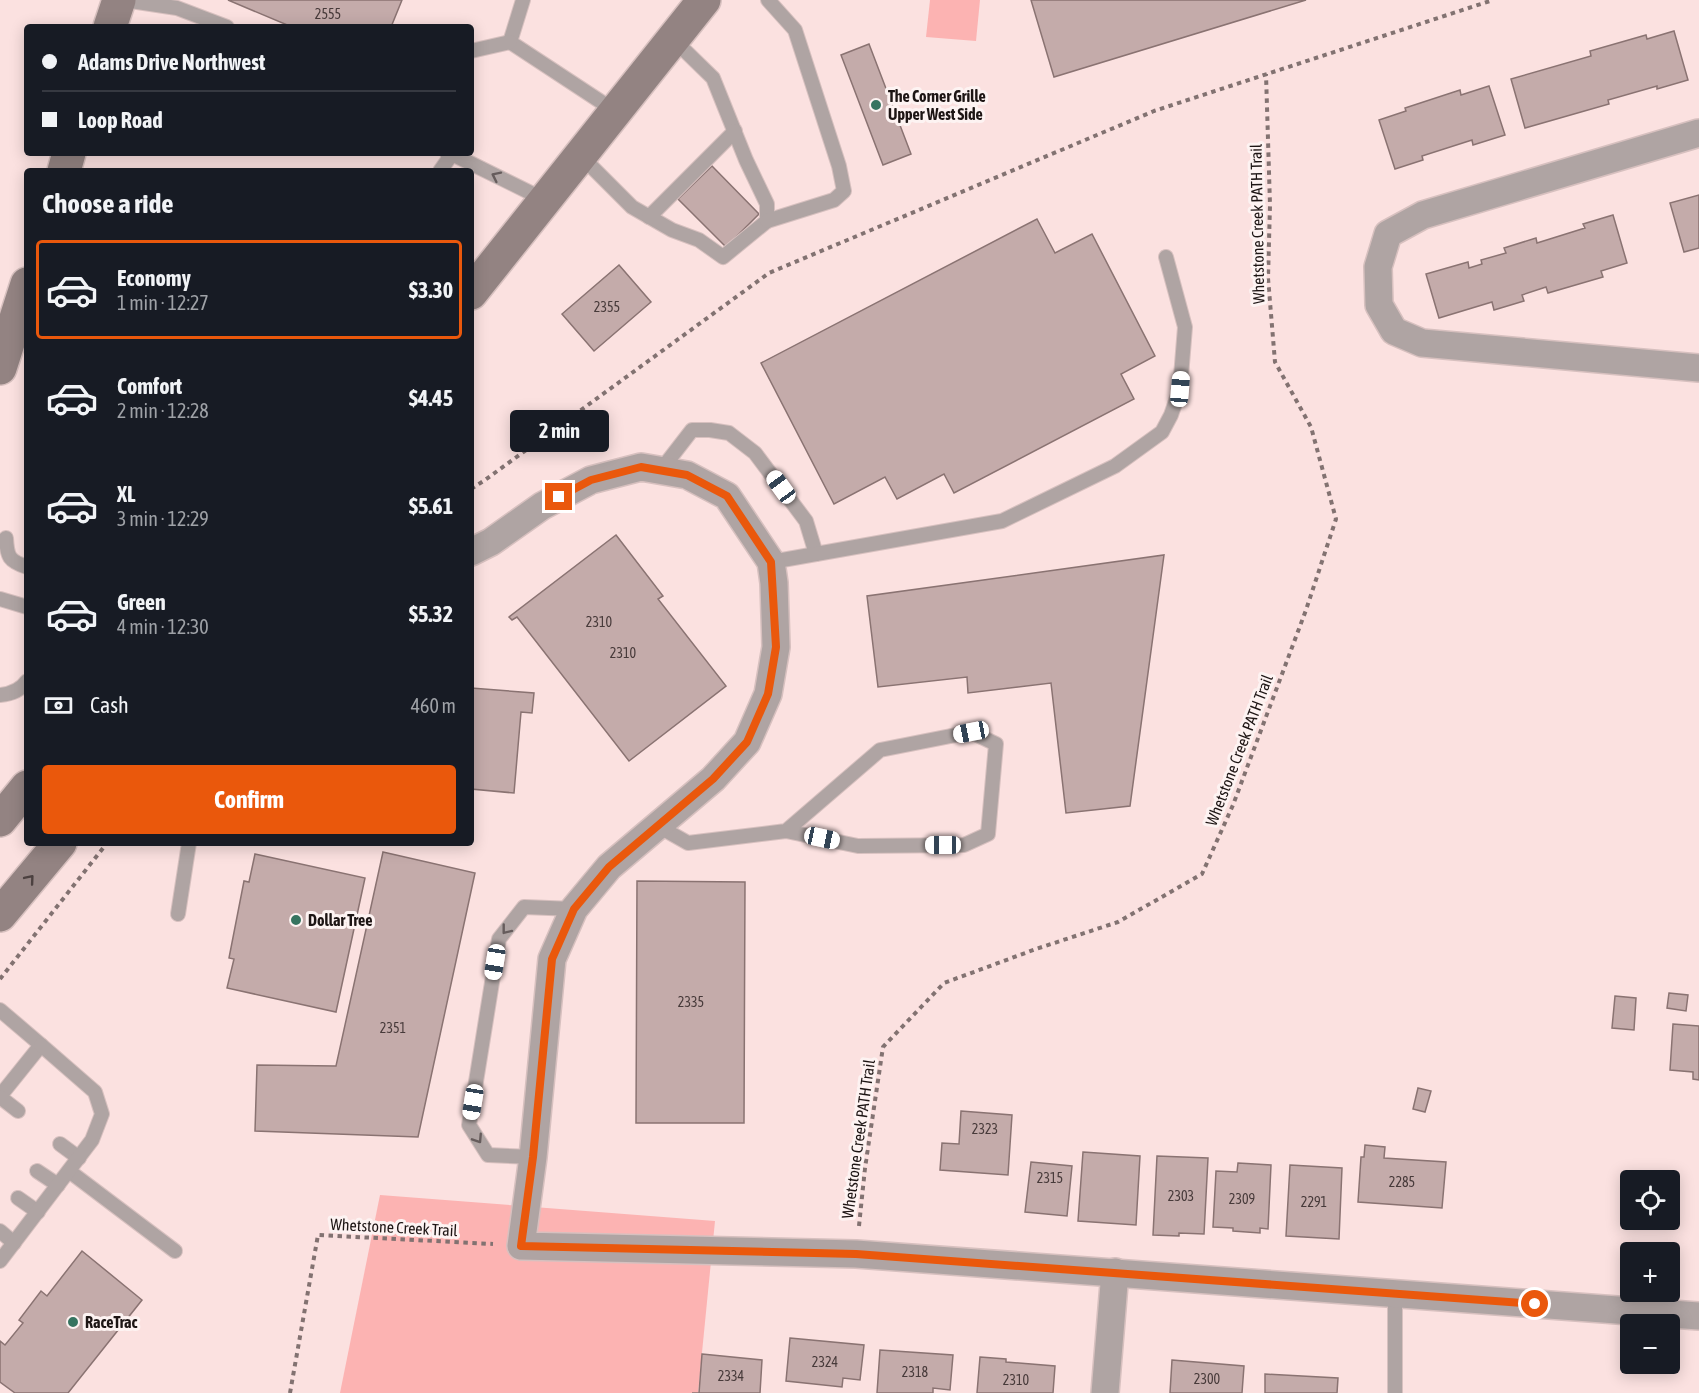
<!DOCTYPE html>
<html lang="en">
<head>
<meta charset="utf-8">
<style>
	:root { --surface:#171b24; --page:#242831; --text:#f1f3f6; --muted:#9ea1a6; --line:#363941; --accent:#ea580c }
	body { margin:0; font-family:"Asap Condensed",sans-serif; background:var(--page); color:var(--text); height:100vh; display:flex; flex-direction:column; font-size:22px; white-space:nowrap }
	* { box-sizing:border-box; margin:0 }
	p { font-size:20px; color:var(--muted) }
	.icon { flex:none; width:33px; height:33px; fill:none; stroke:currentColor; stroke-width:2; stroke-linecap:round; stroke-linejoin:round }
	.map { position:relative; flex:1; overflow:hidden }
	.details { position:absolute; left:24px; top:168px; width:450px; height:678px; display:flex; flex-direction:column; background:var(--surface); border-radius:6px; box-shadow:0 3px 15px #0003 }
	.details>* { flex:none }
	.top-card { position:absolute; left:24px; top:24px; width:450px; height:132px; border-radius:6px; box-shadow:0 3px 15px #0003; display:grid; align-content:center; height:132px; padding:0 18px; background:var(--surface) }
	.buttons { position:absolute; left:1620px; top:1170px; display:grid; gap:12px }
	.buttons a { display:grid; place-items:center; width:60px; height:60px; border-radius:6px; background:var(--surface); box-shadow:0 3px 15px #0003; font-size:30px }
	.end { position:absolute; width:27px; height:27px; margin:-14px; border:8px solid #ea580c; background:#fff; box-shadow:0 0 0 3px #fff }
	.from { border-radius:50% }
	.bubble { position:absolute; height:42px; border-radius:6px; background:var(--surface); box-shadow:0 3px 15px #0003; font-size:20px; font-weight:700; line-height:42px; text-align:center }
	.car { position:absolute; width:18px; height:36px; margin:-18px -9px; border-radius:8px; box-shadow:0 0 4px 2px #0007; background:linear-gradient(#fff 24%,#345 0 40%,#fff 0 76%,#345 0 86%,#fff 0) }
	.top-card b { display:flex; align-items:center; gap:21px; height:57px; font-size:22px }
	.top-card b+b { border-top:2px solid var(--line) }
	.top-card i { width:15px; height:15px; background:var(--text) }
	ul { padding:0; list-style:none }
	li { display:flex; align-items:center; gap:18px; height:99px; margin:0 12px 9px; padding:0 6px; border:3px solid transparent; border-radius:6px }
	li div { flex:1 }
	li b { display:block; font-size:22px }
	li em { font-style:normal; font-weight:700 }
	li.on { border-color:var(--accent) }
	li>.icon { width:54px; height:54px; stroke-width:1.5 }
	h2 { padding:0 18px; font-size:27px; line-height:72px }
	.pay { display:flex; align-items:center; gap:15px; height:66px; padding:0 18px; font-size:22px }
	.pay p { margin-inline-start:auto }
	.primary-button { display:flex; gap:12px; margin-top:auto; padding:12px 18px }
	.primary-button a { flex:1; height:69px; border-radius:6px; background:var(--accent); color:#fff; font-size:24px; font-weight:700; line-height:69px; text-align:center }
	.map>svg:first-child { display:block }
	.green { fill:#fcb3b2 }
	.building { fill:#c4abaa; stroke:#8a7372; stroke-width:1.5 }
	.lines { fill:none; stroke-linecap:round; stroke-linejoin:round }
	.lane-casing { stroke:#d7c0bf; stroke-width:16 }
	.street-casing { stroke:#d7c0bf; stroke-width:30 }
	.secondary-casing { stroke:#d7c0bf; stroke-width:36 }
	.path { stroke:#827271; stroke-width:4; stroke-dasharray:4.5 4.5; stroke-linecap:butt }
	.lane { stroke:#afa4a3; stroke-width:14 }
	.street { stroke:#afa4a3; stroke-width:27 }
	.secondary { stroke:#938382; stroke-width:33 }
	.oneway { stroke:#665c5c }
	.oneway2 { stroke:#4c4140 }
	.route { stroke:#ea580c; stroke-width:8 }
	.poi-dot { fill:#367460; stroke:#fdf3f2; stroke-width:2 }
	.labels { text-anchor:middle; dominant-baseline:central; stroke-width:6; stroke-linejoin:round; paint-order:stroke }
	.number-label { font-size:14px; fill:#473a3a }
	.poi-label { font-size:16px; font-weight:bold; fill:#1d1514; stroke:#fdf3f2; text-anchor:start }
	.street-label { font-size:16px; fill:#1d1514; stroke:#fdf3f2 }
</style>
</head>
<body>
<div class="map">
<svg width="1699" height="1393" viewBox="0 0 1699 1393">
	<rect width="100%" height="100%" fill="#fbe1e0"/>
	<g class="green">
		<path d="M930,0H980L976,41L926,37Z"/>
		<path d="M380,1195L715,1221L698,1393H340Z"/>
	</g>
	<g class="building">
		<path d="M228,0H402L391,27H292Z"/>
		<path d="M1031,0H1306L1054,77Z"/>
		<path d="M1674,31L1688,80L1657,89V86L1608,100L1609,104L1525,128L1511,79L1591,56L1590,51L1646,35L1647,39Z"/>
		<path d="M869,44L911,154L883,165L841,55Z"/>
		<path d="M1489,86L1505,135L1473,145L1472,140L1422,156L1423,160L1395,169L1379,120L1406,111L1405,108L1460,90L1461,95Z"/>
		<path d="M712,166L759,214L726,247L678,199Z"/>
		<path d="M1699,195V248L1684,252L1670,203Z"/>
		<path d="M1613,215L1627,263L1601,271L1603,277L1548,293L1546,287L1522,295L1524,301L1494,310L1492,302L1439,318L1426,274L1468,262L1469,268L1482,264L1481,260L1506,253L1504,248L1536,238L1537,243L1585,228L1583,224Z"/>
		<path d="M1037,219L1055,253L1092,234L1155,356L1121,374L1134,399L954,493L944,474L897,499L885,477L834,504L761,363Z"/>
		<path d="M619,265L651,302L594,351L562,314Z"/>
		<path d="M616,535L663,596L658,599L726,686L629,761L517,617L512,620L509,617Z"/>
		<path d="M1164,555L1130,806L1066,813L1051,683L968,693L967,677L878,687L867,596Z"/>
		<path d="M471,688L534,693L532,713L521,712L514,793L471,789Z"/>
		<path d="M383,852L475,873L418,1137L255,1131L257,1065L336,1066Z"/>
		<path d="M255,854L365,878L336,1012L227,988L234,959L229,958L244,881L249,882Z"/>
		<path d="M637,881L745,882L744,1123H636Z"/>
		<path d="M1669,993L1688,995L1686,1011L1667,1008Z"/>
		<path d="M1615,996L1636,998L1634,1030L1612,1028Z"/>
		<path d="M1673,1024L1699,1026V1080L1693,1079V1072L1670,1070Z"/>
		<path d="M1418,1088L1431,1091L1425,1112L1413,1109Z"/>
		<path d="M961,1111L1012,1115L1008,1175L940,1170L942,1143L959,1144Z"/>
		<path d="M1365,1145L1385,1147L1384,1158L1446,1162L1442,1208L1358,1202L1361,1157H1364Z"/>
		<path d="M1083,1152L1140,1156L1136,1225L1078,1221Z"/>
		<path d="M1157,1156L1208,1158L1204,1234L1179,1233V1236L1153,1235Z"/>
		<path d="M1031,1162L1072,1166L1067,1216L1025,1212Z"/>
		<path d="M1238,1163L1271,1165L1268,1229L1260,1228V1233L1233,1231V1228L1213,1227L1216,1171L1237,1172Z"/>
		<path d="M1290,1165L1342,1168L1339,1239L1286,1236Z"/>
		<path d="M82,1251L142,1300L68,1393H15L0,1382V1341L5,1345L23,1323L19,1320L41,1291L47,1296Z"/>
		<path d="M790,1338L864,1345L860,1380L843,1378L842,1387L786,1381Z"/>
		<path d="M880,1350L953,1355L950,1390L933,1388V1393H877Z"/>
		<path d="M702,1354L762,1360L760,1393H692H699Z"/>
		<path d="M980,1357L1006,1359V1362L1055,1366L1053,1393H977Z"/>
		<path d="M1172,1360L1244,1366L1242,1393H1170Z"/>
		<path d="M1265,1374L1338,1378L1337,1393H1265Z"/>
	</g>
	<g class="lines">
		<g class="lane-casing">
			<g id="lane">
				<path d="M124,0L177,8L227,27"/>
				<path d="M523,0L510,42L615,111"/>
				<path d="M471,51L510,42"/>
				<path d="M447,153L452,154L545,200"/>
				<path d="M580,155L632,207L672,230L699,240L723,257L767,221V204L746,160L713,78L673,39"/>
				<path d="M440,171L452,154"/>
				<path d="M649,217L735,131"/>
				<path d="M767,221L834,200L844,191L839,166L795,30L768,0"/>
				<path d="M661,470L692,430H710L729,433L755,453L806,521L816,554"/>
				<path d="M6,538C7,557 9,561 27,567"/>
				<path d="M771,562L1002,521L1115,466L1162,432L1171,415L1180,389L1185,327L1166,257"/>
				<path d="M0,599L27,607"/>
				<path d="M0,695C10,694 21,690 27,681"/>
				<path d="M658,826L688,843L786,831L858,846L964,845L988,834L996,744L971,732L880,750L786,831"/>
				<path d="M178,914L189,843"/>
				<path d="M0,1010L41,1045L0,1096"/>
				<path d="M0,1097L18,1111"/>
				<path d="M60,1144L79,1158"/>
				<path d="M533,1157L488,1155L469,1125L499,939L524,907L574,909"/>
				<path d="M37,1171L58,1185"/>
				<path d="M69,1171L175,1251"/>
				<path d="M18,1198L38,1212"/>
				<path d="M0,1231L14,1243"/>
				<path d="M0,1261L92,1140L102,1114L95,1092L41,1045"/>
				<path d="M1395,1293V1393"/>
			</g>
		</g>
		<g class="street-casing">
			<g id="street">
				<path d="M1699,133L1423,215L1388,234L1378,267L1379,305L1394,331L1422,343L1699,368"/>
				<path d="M471,552L491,542L542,506L591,480L641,467L687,475L727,496L771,562L774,583L776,647L768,694L747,742L713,779L609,867L574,909L552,959L533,1157L521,1246L856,1254L1699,1316"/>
				<path d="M1105,1393L1115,1272"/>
			</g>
		</g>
		<g class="secondary-casing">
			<g id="secondary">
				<path d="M110,27L119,0"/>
				<path d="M64,171L69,153"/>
				<path d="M471,293L704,0"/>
				<path d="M0,368L27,284"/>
				<path d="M0,820L27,787"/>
				<path d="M0,915L60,843"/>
			</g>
		</g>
		<g class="path">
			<path d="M471,489L485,480L769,273L1154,111L1493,0"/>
			<path d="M0,979L107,843"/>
			<path d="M859,1226L865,1168L883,1047L944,983L1036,949L1118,922L1202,874L1233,805L1306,610L1336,519L1311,427L1275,362L1268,278L1270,205L1266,74"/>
			<path d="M290,1393L318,1235L493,1244"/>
		</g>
		<use href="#lane" class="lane"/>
		<use href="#street" class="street"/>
		<use href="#secondary" class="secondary"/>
	</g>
	<defs><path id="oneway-chevron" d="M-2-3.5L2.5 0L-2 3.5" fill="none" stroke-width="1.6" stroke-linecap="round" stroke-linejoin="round" transform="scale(1.5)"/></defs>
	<g class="oneway">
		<use href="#oneway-chevron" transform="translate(496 176) rotate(-154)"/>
		<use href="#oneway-chevron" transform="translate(506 930) rotate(128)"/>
		<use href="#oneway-chevron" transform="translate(478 1139) rotate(57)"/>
	</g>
	<use class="oneway2" href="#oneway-chevron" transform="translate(30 879) rotate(-50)"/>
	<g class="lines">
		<path class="route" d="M559,497L591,480L641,467L687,475L727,496L771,562L776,647L768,694L747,742L713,779L609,867L574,909L552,959L533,1157L521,1246L856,1254L1535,1304"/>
	</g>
	<g class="poi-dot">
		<circle cx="876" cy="105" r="6"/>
		<circle cx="296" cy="920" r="6"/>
		<circle cx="73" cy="1322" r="6"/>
	</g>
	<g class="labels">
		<g class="number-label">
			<text x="328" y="14">2555</text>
			<text x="607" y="307">2355</text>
			<text x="599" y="622">2310</text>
			<text x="623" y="653">2310</text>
			<text x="691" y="1002">2335</text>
			<text x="393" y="1028">2351</text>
			<text x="985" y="1129">2323</text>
			<text x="1050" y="1178">2315</text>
			<text x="1402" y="1182">2285</text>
			<text x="1181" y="1196">2303</text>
			<text x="1242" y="1199">2309</text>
			<text x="1314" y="1202">2291</text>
			<text x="825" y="1362">2324</text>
			<text x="915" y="1372">2318</text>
			<text x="731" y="1376">2334</text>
			<text x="1207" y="1379">2300</text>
			<text x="1016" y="1380">2310</text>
		</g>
		<g class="poi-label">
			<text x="888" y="96">The Corner Grille<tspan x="888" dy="18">Upper West Side</tspan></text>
			<text x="308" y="920">Dollar Tree</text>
			<text x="85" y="1322">RaceTrac</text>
		</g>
		<g class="street-label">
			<text transform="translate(1257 224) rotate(-91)">Whetstone Creek PATH Trail</text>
			<text transform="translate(1239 750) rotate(-69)">Whetstone Creek PATH Trail</text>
			<text transform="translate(858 1139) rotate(-82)">Whetstone Creek PATH Trail</text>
			<text transform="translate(394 1227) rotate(3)">Whetstone Creek Trail</text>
		</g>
	</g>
</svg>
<div class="buttons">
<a><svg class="icon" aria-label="locate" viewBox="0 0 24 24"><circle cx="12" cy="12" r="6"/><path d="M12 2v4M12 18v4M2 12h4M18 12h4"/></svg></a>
<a>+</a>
<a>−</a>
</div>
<i class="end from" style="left:1535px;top:1304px"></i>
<i class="end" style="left:559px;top:497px"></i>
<div class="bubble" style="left:510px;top:410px;width:99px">2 min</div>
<i class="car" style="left:1180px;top:389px;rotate:5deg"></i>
<i class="car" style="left:781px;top:487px;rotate:324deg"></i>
<i class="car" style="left:971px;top:732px;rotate:259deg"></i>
<i class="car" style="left:822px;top:838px;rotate:102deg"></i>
<i class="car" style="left:943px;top:845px;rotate:270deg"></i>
<i class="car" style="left:495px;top:962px;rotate:189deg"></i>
<i class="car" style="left:473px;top:1102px;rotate:189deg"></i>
<div class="top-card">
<b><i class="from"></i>Adams Drive Northwest</b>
<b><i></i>Loop Road</b>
</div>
<section class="details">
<h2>Choose a ride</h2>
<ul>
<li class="on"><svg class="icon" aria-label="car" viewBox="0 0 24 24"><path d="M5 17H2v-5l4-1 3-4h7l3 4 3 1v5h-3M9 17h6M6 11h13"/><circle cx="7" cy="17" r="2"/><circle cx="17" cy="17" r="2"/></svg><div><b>Economy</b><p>1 min · 12:27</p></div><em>$3.30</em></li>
<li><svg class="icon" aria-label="car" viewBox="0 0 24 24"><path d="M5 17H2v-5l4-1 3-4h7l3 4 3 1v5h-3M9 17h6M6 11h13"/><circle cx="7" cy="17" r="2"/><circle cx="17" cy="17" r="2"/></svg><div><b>Comfort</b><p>2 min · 12:28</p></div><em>$4.45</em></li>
<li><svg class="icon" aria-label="car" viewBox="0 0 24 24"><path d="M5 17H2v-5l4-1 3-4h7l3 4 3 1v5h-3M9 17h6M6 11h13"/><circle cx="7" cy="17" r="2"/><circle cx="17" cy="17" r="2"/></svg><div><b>XL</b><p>3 min · 12:29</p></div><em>$5.61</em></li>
<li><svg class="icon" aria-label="car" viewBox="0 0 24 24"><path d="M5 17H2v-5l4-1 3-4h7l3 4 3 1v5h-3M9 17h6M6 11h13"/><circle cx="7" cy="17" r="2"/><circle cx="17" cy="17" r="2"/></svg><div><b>Green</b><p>4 min · 12:30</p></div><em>$5.32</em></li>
</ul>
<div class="pay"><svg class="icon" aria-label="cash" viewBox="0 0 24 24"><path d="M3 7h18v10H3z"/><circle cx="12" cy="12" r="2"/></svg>Cash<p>460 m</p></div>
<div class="primary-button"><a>Confirm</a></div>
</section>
</div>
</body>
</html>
